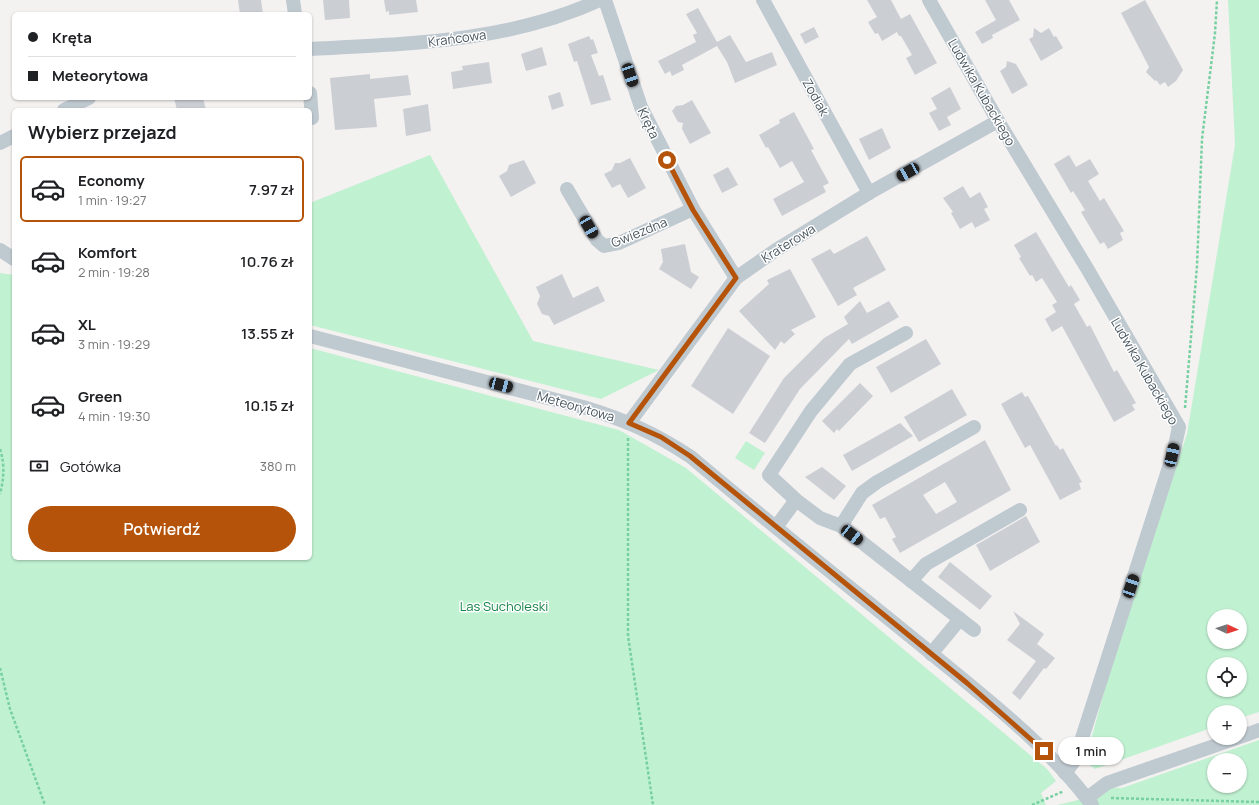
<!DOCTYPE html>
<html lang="pl">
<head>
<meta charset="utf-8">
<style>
	:root { --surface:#fff; --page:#f2f2f2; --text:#202124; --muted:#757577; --line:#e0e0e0; --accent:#b45309 }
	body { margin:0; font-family:Manrope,sans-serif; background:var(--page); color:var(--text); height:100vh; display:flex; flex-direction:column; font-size:15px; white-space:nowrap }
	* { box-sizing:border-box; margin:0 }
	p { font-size:13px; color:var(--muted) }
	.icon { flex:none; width:22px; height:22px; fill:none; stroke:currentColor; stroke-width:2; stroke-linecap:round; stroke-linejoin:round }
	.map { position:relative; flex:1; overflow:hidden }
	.panel { position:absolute; left:12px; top:108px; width:300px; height:452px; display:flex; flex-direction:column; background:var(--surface); border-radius:6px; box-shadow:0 1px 3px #0004 }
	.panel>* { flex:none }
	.top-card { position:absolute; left:12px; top:12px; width:300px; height:88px; border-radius:6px; box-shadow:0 1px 3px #0004; display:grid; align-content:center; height:88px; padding:0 16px; background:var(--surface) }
	.needle { width:26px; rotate:93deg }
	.controls { position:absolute; left:1207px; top:609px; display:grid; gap:8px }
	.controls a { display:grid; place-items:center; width:40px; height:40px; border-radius:50%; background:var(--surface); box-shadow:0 1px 3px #0004; font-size:20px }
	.end { position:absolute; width:18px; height:18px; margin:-9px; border:5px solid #b45309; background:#fff; box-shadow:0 0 0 2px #fff }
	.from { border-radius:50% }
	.bubble { position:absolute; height:28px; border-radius:14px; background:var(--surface); box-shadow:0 1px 3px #0004; font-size:13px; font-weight:600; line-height:28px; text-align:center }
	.car { position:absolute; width:12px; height:24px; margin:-12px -6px; border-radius:5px; box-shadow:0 0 3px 1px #0007; background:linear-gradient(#222 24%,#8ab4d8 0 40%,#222 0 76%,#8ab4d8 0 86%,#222 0) }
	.top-card b { display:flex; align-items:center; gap:14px; height:38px; font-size:15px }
	.top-card b+b { border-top:1px solid var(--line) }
	.top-card i { width:10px; height:10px; background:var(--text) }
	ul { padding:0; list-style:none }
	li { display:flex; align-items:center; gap:12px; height:66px; margin:0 8px 6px; padding:0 8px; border:2px solid transparent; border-radius:6px }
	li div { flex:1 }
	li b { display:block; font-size:15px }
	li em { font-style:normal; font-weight:600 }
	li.selected { border-color:var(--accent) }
	li>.icon { width:36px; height:36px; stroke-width:1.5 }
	h2 { padding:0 16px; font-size:18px; line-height:48px }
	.pay { display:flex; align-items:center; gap:10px; height:44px; padding:0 16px; font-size:15px }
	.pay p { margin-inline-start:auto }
	.button { display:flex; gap:8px; margin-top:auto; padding:8px 16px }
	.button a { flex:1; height:46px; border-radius:24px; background:var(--accent); color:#fff; font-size:16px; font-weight:600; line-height:46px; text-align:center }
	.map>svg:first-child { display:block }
	.green { fill:#c0f1d1; fill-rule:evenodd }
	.building { fill:#cbcfd4; fill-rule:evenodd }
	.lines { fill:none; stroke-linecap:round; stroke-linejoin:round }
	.path { stroke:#77d0a0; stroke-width:2.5; stroke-dasharray:3 2; stroke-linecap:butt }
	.minor { stroke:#bfc9d0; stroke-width:14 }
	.route { stroke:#b45309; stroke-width:5 }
	.labels { text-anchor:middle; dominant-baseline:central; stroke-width:3; stroke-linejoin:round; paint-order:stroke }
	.street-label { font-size:13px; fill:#49565f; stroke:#fff }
	.park-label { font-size:13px; fill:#168448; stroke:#fff }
</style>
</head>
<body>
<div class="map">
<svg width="1259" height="805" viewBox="0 0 1259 805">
	<rect width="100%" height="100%" fill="#f4f1f1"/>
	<g class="green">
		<path d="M1228,0H1259V712L1240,718V712H1214V727L1095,769L1085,761L1119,638L1187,434L1235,145ZM1214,616H1240V642H1214ZM1214,664H1240V690H1214Z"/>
		<path d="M430,155L533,341L659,370L601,399L310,325V203Z"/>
		<path d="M0,273L14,275V558H310V348L619,430L686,468L1047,769L1056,781L1041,793L1046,805H0Z"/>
		<path d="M746,441L765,453L754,470L735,458Z"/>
		<path d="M1259,740V805H1057L1078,800L1101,787L1122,788ZM1214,760H1240V786H1214Z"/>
	</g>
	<g class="building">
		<path d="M238,0H261L263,14H240Z"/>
		<path d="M323,0H349L350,18L325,20Z"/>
		<path d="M384,0H416L418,12L389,15V11L386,12Z"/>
		<path d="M867,0H891L901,19L910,14L937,63L915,75L906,58L912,55L901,36H899L897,32L882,41L878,33L875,34L868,22L877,17Z"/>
		<path d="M985,0H1009L1020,20L992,35L993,38L982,44L975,32L996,20Z"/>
		<path d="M1145,0L1183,70L1176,81L1168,87L1165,82L1160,85L1156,80L1155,81L1146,72L1149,67L1121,13Z"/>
		<path d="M698,8L717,42L730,35L746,62L772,52L777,65L735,83L727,62L717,46L682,65L684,70L672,76L670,71L665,74L658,61L696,42L693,35L697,33L686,14Z"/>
		<path d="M814,27L819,37L805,44L800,34Z"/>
		<path d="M1034,28L1041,33L1049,28L1054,37L1056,36L1063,48L1041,61L1029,39L1033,37Z"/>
		<path d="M589,36L591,40L593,39L598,53L591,55L599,76L603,75L611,100L591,105L577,61L574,62L568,44Z"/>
		<path d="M542,47L547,65L526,71L521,54Z"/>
		<path d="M1007,61L1016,64L1028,85L1012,94L1000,71L1006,67Z"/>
		<path d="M489,62L492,83L453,89L451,72L463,70L462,66Z"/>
		<path d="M370,74V79L408,75L411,95L374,99L377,127L335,130L330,78Z"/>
		<path d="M950,87L961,109L947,117L951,125L939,131L929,113L937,109L931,98Z"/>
		<path d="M560,92L564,106L552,110L548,96Z"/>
		<path d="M174,98H203L206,110H177Z"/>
		<path d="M692,100L711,133L690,144L682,129L683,123L678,122L672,111L676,106L683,105Z"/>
		<path d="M428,104L431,131L406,136L403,109Z"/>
		<path d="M794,112L814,149L811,150L829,183L823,186L826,192L782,216L773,199L804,182L792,161L780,168L768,147L766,148L759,135L780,123L779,120Z"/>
		<path d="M882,128L891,148L869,160L859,139Z"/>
		<path d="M1069,155L1076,167L1090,159L1099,174L1088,181L1100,201L1104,198L1124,231L1120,233L1123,240L1108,249L1104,242L1100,244L1081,212L1085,210L1073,191L1071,193L1054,164Z"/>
		<path d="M630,158L646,188L628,198L620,184L612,188L604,174L612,170L615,163H620Z"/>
		<path d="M524,160L536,183L511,197L499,176L507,171L509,165Z"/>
		<path d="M728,167L738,185L722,193L713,175Z"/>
		<path d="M963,186L970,198L980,192L988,207L984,209L990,220L975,228L972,222L960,229L951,213L953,212L943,198Z"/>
		<path d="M1036,232L1069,287L1071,285L1080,300L1074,304L1087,327L1090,325L1114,372L1117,370L1136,403L1132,405L1135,410L1114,422L1062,326L1052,332L1045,319L1056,312L1052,305L1057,302L1042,278L1036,282L1032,275L1030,276L1019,258L1021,257L1014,245Z"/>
		<path d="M867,236L886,270L853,288L857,295L838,306L811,259L830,249L834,254Z"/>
		<path d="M685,244L691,272L699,277L691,289L659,269L663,262L661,249Z"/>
		<path d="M790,269L816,317L791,330L795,334L784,344L781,341L775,350L739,311L769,284L767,280Z"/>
		<path d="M562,274L573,298L598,286L605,301L554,325L549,316L542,314L537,304L540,296L536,287Z"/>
		<path d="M860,301L867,313L889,301L899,317L852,344L849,339L800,389L765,443L749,433L784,378L824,338L848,324L844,317Z"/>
		<path d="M728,328L770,356L733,414L691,386Z"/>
		<path d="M926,339L941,364L891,393L876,367Z"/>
		<path d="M860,383L873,396L839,431L837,429L834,433L822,421Z"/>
		<path d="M952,389L967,415L919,442L904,417Z"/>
		<path d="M1022,392L1025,397L1028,396L1056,446L1057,445L1060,450L1063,448L1082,482L1079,483L1081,489L1060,500L1030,445L1025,448L1001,404Z"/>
		<path d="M900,423L913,436L852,471L843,455Z"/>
		<path d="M985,440L1011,490L900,553L892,539L896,537L885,517L880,519L872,505ZM945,482L957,502L936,514L923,495Z"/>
		<path d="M822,467L846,486L834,500L805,477Z"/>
		<path d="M1026,516L1040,542L990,571L976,545Z"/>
		<path d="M950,562L992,596L980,610L938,577Z"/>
		<path d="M1013,611L1044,634L1037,644L1055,658L1046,669L1044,668L1020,700L1012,693L1036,661L1007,640L1020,624Z"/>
	</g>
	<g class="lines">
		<g class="path">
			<path d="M1185,408L1197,266L1202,139L1215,33L1217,0"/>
			<path d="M628,438V636L653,805"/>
			<path d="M0,449C5,465 4,478 0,494"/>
			<path d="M0,668L10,709L45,805"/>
			<path d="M1111,798L1259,802"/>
			<path d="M1032,805L1064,791"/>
		</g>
		<g class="minor">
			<path d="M293,0L295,14"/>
			<path d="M605,0L641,107L693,209L736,278"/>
			<path d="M763,0L869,193"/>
			<path d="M929,0L998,121L1088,270L1179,427L1173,455L1075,760L1065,773"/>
			<path d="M310,49C408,44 509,42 600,0"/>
			<path d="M310,93L312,118"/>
			<path d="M64,110L89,98"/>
			<path d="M0,143L14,136"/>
			<path d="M567,189L597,240L604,246L619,243L693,209"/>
			<path d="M0,250L14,259"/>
			<path d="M310,336L583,407C623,419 655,433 691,457C770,524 851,588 932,654C988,700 1048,746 1092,805"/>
			<path d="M629,423L736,278L776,250L869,193L998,121"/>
			<path d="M841,526L820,518L796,500L769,475L811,411L850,364L906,333"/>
			<path d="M776,527L796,500"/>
			<path d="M911,581L926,564L1020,510"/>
			<path d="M974,630L841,526L862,493L877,482L974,427"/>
			<path d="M931,654L960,619"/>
			<path d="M1240,737L1259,730"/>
			<path d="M1087,798L1107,783L1237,738"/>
		</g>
	</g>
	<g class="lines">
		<path class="route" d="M667,160L693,210L736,278L629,423L661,437L690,456L967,683L1044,751"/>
	</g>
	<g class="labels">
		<g class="street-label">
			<text transform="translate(457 38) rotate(-8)">Krańcowa</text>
			<text transform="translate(982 92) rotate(60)">Ludwika Kubackiego</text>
			<text transform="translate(816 97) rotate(61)">Zodiak</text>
			<text transform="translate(649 123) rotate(65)">Kręta</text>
			<text transform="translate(639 232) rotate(-22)">Gwiezdna</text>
			<text transform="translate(788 243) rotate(-32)">Kraterowa</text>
			<text transform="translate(1145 371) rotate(60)">Ludwika Kubackiego</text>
			<text transform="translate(576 406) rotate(16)">Meteorytowa</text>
		</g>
		<g class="park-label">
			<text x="504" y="606">Las Sucholeski</text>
		</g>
	</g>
</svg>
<div class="controls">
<a><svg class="needle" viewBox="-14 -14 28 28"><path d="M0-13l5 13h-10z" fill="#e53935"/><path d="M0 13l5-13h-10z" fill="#757577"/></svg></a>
<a><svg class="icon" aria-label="locate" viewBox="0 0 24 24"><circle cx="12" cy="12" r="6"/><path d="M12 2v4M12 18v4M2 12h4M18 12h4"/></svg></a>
<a>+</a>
<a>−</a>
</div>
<i class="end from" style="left:667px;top:160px"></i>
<i class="end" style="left:1044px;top:751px"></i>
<div class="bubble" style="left:1058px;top:737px;width:66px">1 min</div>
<i class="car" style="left:630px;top:75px;rotate:161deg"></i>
<i class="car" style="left:908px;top:172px;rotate:241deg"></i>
<i class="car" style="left:589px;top:227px;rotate:150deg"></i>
<i class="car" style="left:501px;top:385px;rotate:105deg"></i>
<i class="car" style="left:1172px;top:455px;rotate:12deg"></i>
<i class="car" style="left:852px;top:535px;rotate:128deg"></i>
<i class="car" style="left:1131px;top:586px;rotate:18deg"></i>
<div class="top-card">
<b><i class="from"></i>Kręta</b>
<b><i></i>Meteorytowa</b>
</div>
<section class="panel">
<h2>Wybierz przejazd</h2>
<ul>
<li class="selected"><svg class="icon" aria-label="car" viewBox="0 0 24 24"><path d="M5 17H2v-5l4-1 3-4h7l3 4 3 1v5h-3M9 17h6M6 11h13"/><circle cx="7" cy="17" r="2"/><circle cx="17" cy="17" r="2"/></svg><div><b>Economy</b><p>1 min · 19:27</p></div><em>7.97 zł</em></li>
<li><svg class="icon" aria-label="car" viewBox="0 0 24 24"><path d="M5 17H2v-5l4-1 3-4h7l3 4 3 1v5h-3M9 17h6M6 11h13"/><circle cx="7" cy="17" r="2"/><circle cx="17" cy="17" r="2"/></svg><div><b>Komfort</b><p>2 min · 19:28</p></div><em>10.76 zł</em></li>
<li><svg class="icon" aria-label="car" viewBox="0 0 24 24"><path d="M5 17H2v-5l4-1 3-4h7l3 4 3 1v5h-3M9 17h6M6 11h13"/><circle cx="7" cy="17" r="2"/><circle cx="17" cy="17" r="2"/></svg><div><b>XL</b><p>3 min · 19:29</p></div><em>13.55 zł</em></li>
<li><svg class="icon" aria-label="car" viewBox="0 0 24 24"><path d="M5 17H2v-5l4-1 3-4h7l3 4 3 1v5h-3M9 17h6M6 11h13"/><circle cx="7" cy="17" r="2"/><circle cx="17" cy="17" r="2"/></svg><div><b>Green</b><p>4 min · 19:30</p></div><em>10.15 zł</em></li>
</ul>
<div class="pay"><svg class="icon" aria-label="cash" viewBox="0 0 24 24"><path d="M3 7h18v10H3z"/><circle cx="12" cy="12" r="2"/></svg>Gotówka<p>380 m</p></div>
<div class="button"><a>Potwierdź</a></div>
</section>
</div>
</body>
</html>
